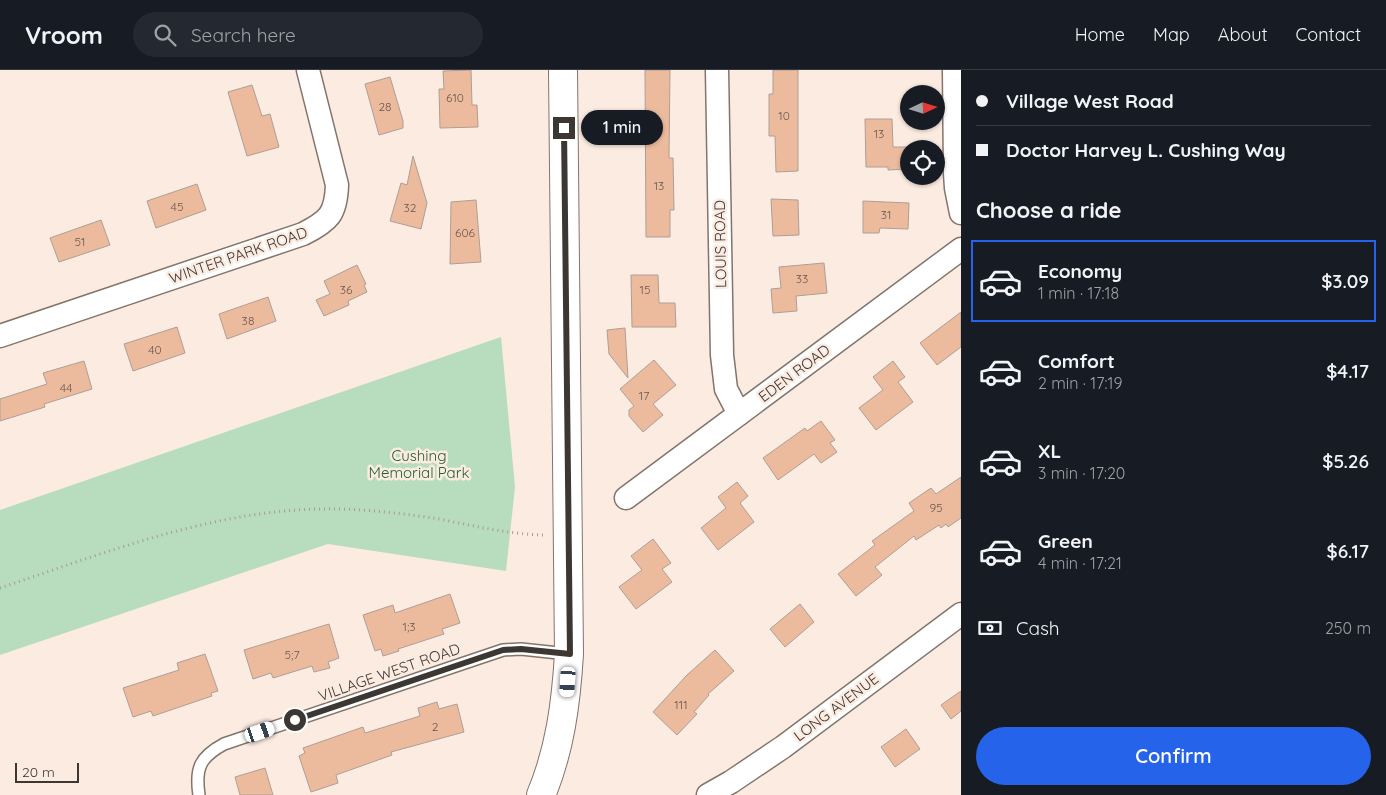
<!DOCTYPE html>
<html lang="en">
<head>
<meta charset="utf-8">
<style>
	:root { --surface:#171b24; --page:#242831; --text:#f1f3f6; --muted:#9ea1a6; --line:#363941; --accent:#2563eb }
	body { margin:0; font-family:Quicksand,sans-serif; background:var(--page); color:var(--text); height:100vh; display:flex; flex-direction:column; font-size:19px; white-space:nowrap }
	* { box-sizing:border-box; margin:0 }
	p { font-size:16px; color:var(--muted) }
	.icon { flex:none; width:28px; height:28px; fill:none; stroke:currentColor; stroke-width:2; stroke-linecap:round; stroke-linejoin:round }
	.map { position:relative; flex:1; overflow:hidden }
	.drawer { display:flex; flex-direction:column; background:var(--surface); width:425px }
	.drawer>* { flex:none }
	.top-card { display:grid; align-content:center; height:110px; padding:0 15px; background:var(--surface) }
	.needle { width:32px; rotate:86deg }
	.tools { position:absolute; left:900px; top:15px; display:grid; gap:10px }
	.tools a { display:grid; place-items:center; width:45px; height:45px; border-radius:50%; background:var(--surface); box-shadow:0 1px 4px #0004; font-size:25px }
	.scale { position:absolute; left:15px; bottom:12px; width:64px; box-sizing:border-box; padding-left:5px; border:2px solid #3d3733; border-top:0; font-size:14px; line-height:18px; white-space:nowrap; color:#3d3733; -webkit-text-stroke:4px #fbebe1; paint-order:stroke }
	.end { position:absolute; width:22px; height:22px; margin:-11px; border:6px solid #3d3733; background:#fff; box-shadow:0 0 0 2px #fff }
	.from { border-radius:50% }
	.bubble { position:absolute; height:35px; border-radius:18px; background:var(--surface); box-shadow:0 1px 4px #0004; font-size:16px; font-weight:600; line-height:35px; text-align:center }
	.car { position:absolute; width:15px; height:30px; margin:-15px -8px; border-radius:6px; box-shadow:0 0 4px 1px #0007; background:linear-gradient(#fff 24%,#345 0 40%,#fff 0 76%,#345 0 86%,#fff 0) }
	.top-card b { display:flex; align-items:center; gap:18px; height:48px; font-size:19px }
	.top-card b+b { border-top:1px solid var(--line) }
	.top-card i { width:12px; height:12px; background:var(--text) }
	ul { padding:0; list-style:none }
	li { display:flex; align-items:center; gap:15px; height:82px; margin:0 10px 8px; padding:0 5px; border:2px solid transparent; border-radius:0px }
	li div { flex:1 }
	li b { display:block; font-size:19px }
	li em { font-style:normal; font-weight:600 }
	li.on { border-color:var(--accent) }
	li>.icon { width:45px; height:45px; stroke-width:1.5 }
	h2 { padding:0 15px; font-size:22px; line-height:60px }
	.pay { display:flex; align-items:center; gap:12px; height:55px; padding:0 15px; font-size:19px }
	.pay p { margin-inline-start:auto }
	.primary-button { display:flex; gap:10px; margin-top:auto; padding:10px 15px }
	.primary-button a { flex:1; height:58px; border-radius:30px; background:var(--accent); color:#fff; font-size:20px; font-weight:600; line-height:58px; text-align:center }
	header { display:flex; align-items:center; gap:30px; box-sizing:border-box; height:70px; padding:0 25px; background:var(--surface); border-bottom:1px solid var(--line) }
	header strong { font-size:24px }
	nav { display:flex; gap:28px; margin-inline-start:auto; font-size:18px }
	.search { width:350px; height:45px; background:var(--page); display:flex; align-items:center; gap:12px; box-sizing:border-box; padding:0 18px; border-radius:28px; color:var(--muted); font-size:19px }
	main { display:flex; flex:1; min-height:0 }
	.map>svg:first-child { display:block }
	.green { fill:#b8dcbe }
	.building { fill:#ecbb9e; stroke:#ae9e96 }
	.lines { fill:none; stroke-linecap:round; stroke-linejoin:round }
	.lane-casing { stroke:#83756c; stroke-width:14 }
	.street-casing { stroke:#83756c; stroke-width:25 }
	.secondary-casing { stroke:#83756c; stroke-width:30 }
	.path { stroke:#a79b94; stroke-width:3; stroke-dasharray:1 4; stroke-linecap:butt }
	.lane { stroke:#fff; stroke-width:11 }
	.street { stroke:#fff; stroke-width:22 }
	.secondary { stroke:#fff; stroke-width:28 }
	.route { stroke:#3d3733; stroke-width:6 }
	.labels { text-anchor:middle; dominant-baseline:central; stroke-width:5; stroke-linejoin:round; paint-order:stroke }
	.number-label { font-size:12px; fill:#69584e }
	.street-label { font-size:15px; fill:#3d3733; stroke:#fbebe1 }
	.park-label { font-size:15px; fill:#1f5f31; stroke:#fbebe1 }
</style>
</head>
<body>
<header>
<strong>Vroom</strong>
<div class="search"><svg class="icon" aria-label="search" viewBox="0 0 24 24"><circle cx="10" cy="10" r="6"/><path d="M15 15l6 6"/></svg>Search here</div>
<nav><a>Home</a><a>Map</a><a>About</a><a>Contact</a></nav>
</header>
<main>
<div class="map">
<svg width="961" height="725" viewBox="0 0 961 725">
	<rect width="100%" height="100%" fill="#fbebe1"/>
	<path class="green" d="M501,267L515,417L506,501L328,474L0,585V440Z"/>
	<g class="building">
		<path d="M471,0L472,35H477L478,57L440,58L439,19H444L443,1Z"/>
		<path d="M645,0H670L669,88H673L674,140H670V167H646Z"/>
		<path d="M773,0H798V101L776,102L775,66H769V24H773Z"/>
		<path d="M390,7L403,51V58L379,65L365,14Z"/>
		<path d="M252,15L262,46L270,44L279,77L247,86L228,22Z"/>
		<path d="M865,49H892L893,77H908V99L888,100V97H866Z"/>
		<path d="M413,86L427,133L421,159L390,151L401,113L407,115Z"/>
		<path d="M197,114L206,140L156,158L147,131Z"/>
		<path d="M771,129L798,130L799,165L773,166Z"/>
		<path d="M476,130L481,192L450,194L451,132Z"/>
		<path d="M863,131L909,133L908,159L880,158L879,163H863Z"/>
		<path d="M101,150L110,175L59,192L50,168Z"/>
		<path d="M824,193L827,223L796,226L797,241L773,243L771,219L781,218L779,197Z"/>
		<path d="M357,195L366,214L364,215L367,222L348,231L349,235L324,246L316,230L330,224L324,211Z"/>
		<path d="M631,205H658L659,233H675L676,257H632Z"/>
		<path d="M268,227L276,251L227,269L219,244Z"/>
		<path d="M961,242V277L937,295L920,273Z"/>
		<path d="M177,257L185,283L133,301L124,274Z"/>
		<path d="M625,258L628,308L609,284L607,260Z"/>
		<path d="M654,290L676,315L653,334L663,345L643,362L629,346V340L634,336L620,319Z"/>
		<path d="M84,291L92,319L44,334L45,337L0,351V329L47,314L43,303Z"/>
		<path d="M893,291L905,307L898,312L913,332L876,360L859,338L883,320L873,307Z"/>
		<path d="M821,351L835,370L830,373L837,382L821,393L814,384L778,410L763,388L805,358L807,361Z"/>
		<path d="M961,407V448L948,457L946,454L941,458L939,455L916,470L914,466L875,497L882,505L856,526L838,504L875,475L872,471L914,441L909,433L931,418L936,424Z"/>
		<path d="M737,412L748,426L740,433L754,452L718,480L701,458L726,438L718,427Z"/>
		<path d="M653,469L671,493L662,499L672,512L636,539L619,517L642,500L631,486Z"/>
		<path d="M450,524L460,553L442,559L444,564L398,579L399,581L383,586L381,579L375,581L363,545L393,535L395,543Z"/>
		<path d="M800,534L814,552L785,577L770,559Z"/>
		<path d="M329,554L339,588L328,592L330,598L314,602L312,596L273,608L271,603L253,609L244,580Z"/>
		<path d="M715,580L734,601L708,624L709,625L694,642L697,644L677,665L653,642L687,605Z"/>
		<path d="M205,584L218,621L211,623L212,626L153,646L151,641L133,647L123,618L179,600L177,593Z"/>
		<path d="M961,621V641L951,649L941,635Z"/>
		<path d="M437,632L439,639L457,634L464,662L391,682L392,685L336,705L338,713L311,722L299,686L305,683L303,678L363,657L365,663L420,646L418,638Z"/>
		<path d="M906,659L920,679L895,697L881,677Z"/>
		<path d="M265,698L273,725H240L235,707Z"/>
	</g>
	<g class="lines">
		<g class="lane-casing">
			<path id="lane" d="M199,725C195,698 200,687 224,674L503,580L521,579L568,584"/>
		</g>
		<g class="street-casing">
			<g id="street">
				<path d="M717,0L722,285L726,319L739,344"/>
				<path d="M954,0L955,103L956,118L961,143"/>
				<path d="M0,266L303,164C329,151 336,144 337,115L308,0"/>
				<path d="M626,428L961,179"/>
				<path d="M708,725L731,712L783,677L961,544"/>
			</g>
		</g>
		<g class="secondary-casing">
			<path id="secondary" d="M541,725C560,680 566,633 569,584L563,0"/>
		</g>
		<path class="path" d="M0,518C111,481 222,436 341,439C374,440 406,444 439,449C474,456 508,464 543,465"/>
		<use href="#lane" class="lane"/>
		<use href="#street" class="street"/>
		<use href="#secondary" class="secondary"/>
	</g>
	<g class="lines">
		<path class="route" d="M295,650L503,580L521,579L570,584L564,58"/>
	</g>
	<g class="labels">
		<g class="number-label">
			<text x="455" y="27">610</text>
			<text x="385" y="36">28</text>
			<text x="784" y="45">10</text>
			<text x="879" y="63">13</text>
			<text x="659" y="115">13</text>
			<text x="177" y="136">45</text>
			<text x="410" y="137">32</text>
			<text x="886" y="144">31</text>
			<text x="465" y="162">606</text>
			<text x="80" y="171">51</text>
			<text x="802" y="208">33</text>
			<text x="346" y="219">36</text>
			<text x="645" y="219">15</text>
			<text x="248" y="250">38</text>
			<text x="155" y="279">40</text>
			<text x="66" y="317">44</text>
			<text x="644" y="325">17</text>
			<text x="936" y="437">95</text>
			<text x="409" y="556">1;3</text>
			<text x="292" y="584">5;7</text>
			<text x="681" y="634">111</text>
			<text x="435" y="656">2</text>
		</g>
		<g class="street-label">
			<text transform="translate(720 174) rotate(-91)">LOUIS ROAD</text>
			<text transform="translate(238 185) rotate(-19)">WINTER PARK ROAD</text>
			<text transform="translate(794 303) rotate(-37)">EDEN ROAD</text>
			<text transform="translate(389 602) rotate(-19)">VILLAGE WEST ROAD</text>
			<text transform="translate(836 637) rotate(-37)">LONG AVENUE</text>
		</g>
		<g class="park-label">
			<text x="419" y="385">Cushing<tspan x="419" dy="17">Memorial Park</tspan></text>
		</g>
	</g>
</svg>
<div class="tools">
<a><svg class="needle" viewBox="-14 -14 28 28"><path d="M0-13l5 13h-10z" fill="#e53935"/><path d="M0 13l5-13h-10z" fill="#9ea1a6"/></svg></a>
<a><svg class="icon" aria-label="locate" viewBox="0 0 24 24"><circle cx="12" cy="12" r="6"/><path d="M12 2v4M12 18v4M2 12h4M18 12h4"/></svg></a>
</div>
<div class="scale">20 m</div>
<i class="end from" style="left:295px;top:650px"></i>
<i class="end" style="left:564px;top:58px"></i>
<div class="bubble" style="left:581px;top:40px;width:82px">1 min</div>
<i class="car" style="left:568px;top:612px;rotate:184deg"></i>
<i class="car" style="left:260px;top:662px;rotate:71deg"></i>
</div>
<section class="drawer">
<div class="top-card">
<b><i class="from"></i>Village West Road</b>
<b><i></i>Doctor Harvey L. Cushing Way</b>
</div>
<h2>Choose a ride</h2>
<ul>
<li class="on"><svg class="icon" aria-label="car" viewBox="0 0 24 24"><path d="M5 17H2v-5l4-1 3-4h7l3 4 3 1v5h-3M9 17h6M6 11h13"/><circle cx="7" cy="17" r="2"/><circle cx="17" cy="17" r="2"/></svg><div><b>Economy</b><p>1 min · 17:18</p></div><em>$3.09</em></li>
<li><svg class="icon" aria-label="car" viewBox="0 0 24 24"><path d="M5 17H2v-5l4-1 3-4h7l3 4 3 1v5h-3M9 17h6M6 11h13"/><circle cx="7" cy="17" r="2"/><circle cx="17" cy="17" r="2"/></svg><div><b>Comfort</b><p>2 min · 17:19</p></div><em>$4.17</em></li>
<li><svg class="icon" aria-label="car" viewBox="0 0 24 24"><path d="M5 17H2v-5l4-1 3-4h7l3 4 3 1v5h-3M9 17h6M6 11h13"/><circle cx="7" cy="17" r="2"/><circle cx="17" cy="17" r="2"/></svg><div><b>XL</b><p>3 min · 17:20</p></div><em>$5.26</em></li>
<li><svg class="icon" aria-label="car" viewBox="0 0 24 24"><path d="M5 17H2v-5l4-1 3-4h7l3 4 3 1v5h-3M9 17h6M6 11h13"/><circle cx="7" cy="17" r="2"/><circle cx="17" cy="17" r="2"/></svg><div><b>Green</b><p>4 min · 17:21</p></div><em>$6.17</em></li>
</ul>
<div class="pay"><svg class="icon" aria-label="cash" viewBox="0 0 24 24"><path d="M3 7h18v10H3z"/><circle cx="12" cy="12" r="2"/></svg>Cash<p>250 m</p></div>
<div class="primary-button"><a>Confirm</a></div>
</section>
</main>
</body>
</html>
